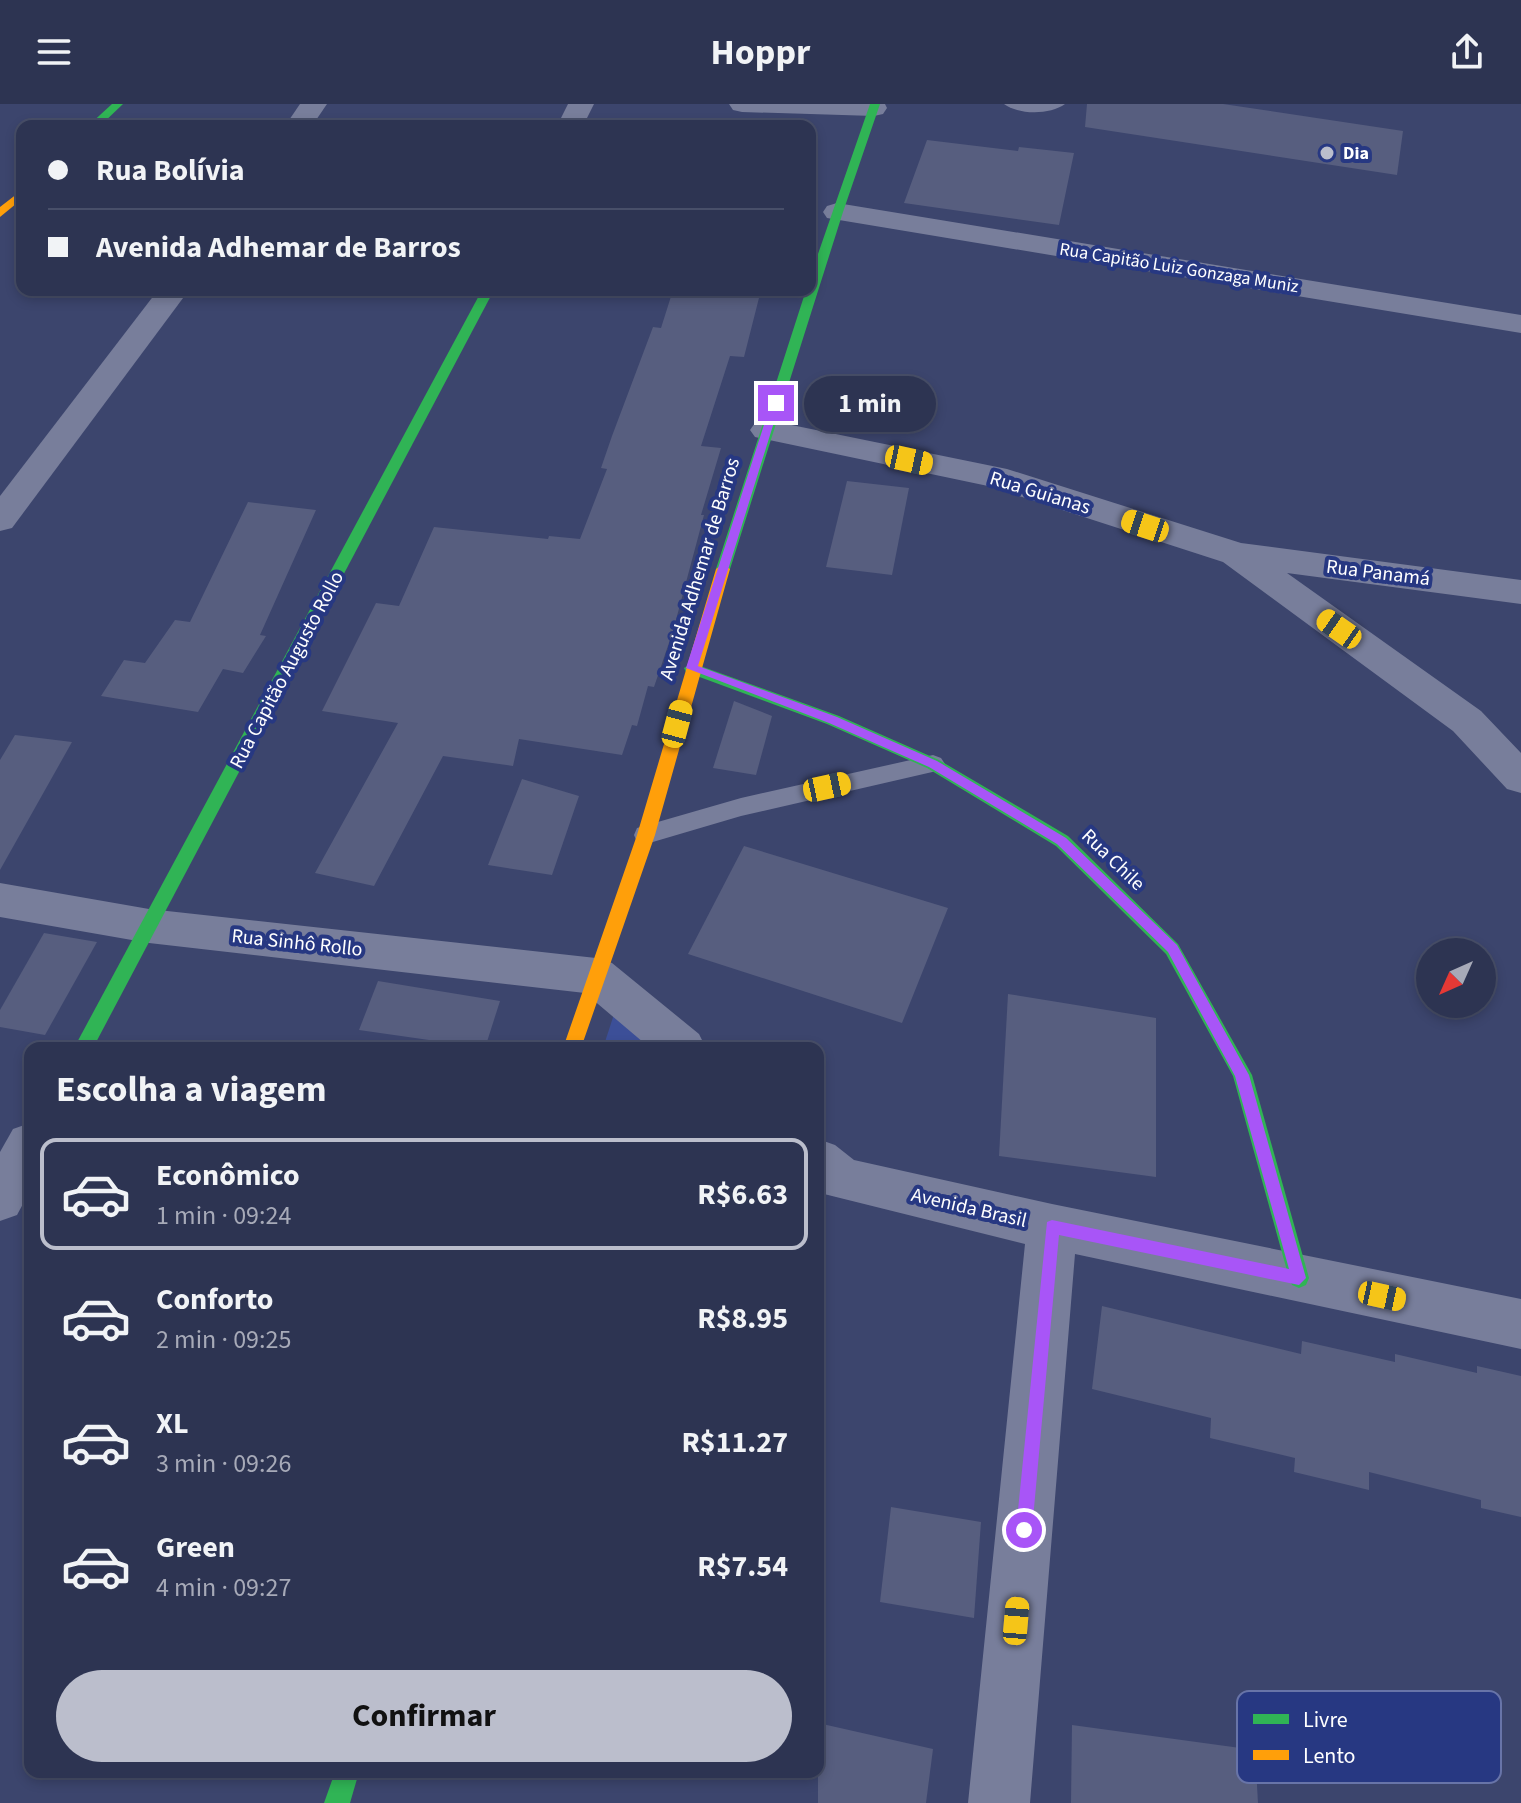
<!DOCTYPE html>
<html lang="pt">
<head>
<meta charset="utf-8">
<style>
	:root { --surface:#2d3452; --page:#353c59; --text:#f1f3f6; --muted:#a7aab8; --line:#484f69; --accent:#bbbecc }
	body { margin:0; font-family:"Source Sans 3",sans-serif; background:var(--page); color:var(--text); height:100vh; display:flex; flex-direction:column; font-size:30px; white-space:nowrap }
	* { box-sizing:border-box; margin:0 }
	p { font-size:26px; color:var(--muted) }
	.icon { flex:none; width:44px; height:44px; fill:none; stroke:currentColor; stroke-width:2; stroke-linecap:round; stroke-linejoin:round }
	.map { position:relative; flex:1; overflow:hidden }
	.sheet { position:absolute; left:24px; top:938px; width:800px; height:736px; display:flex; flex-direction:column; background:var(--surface); border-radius:16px; box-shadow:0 4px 12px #0003,0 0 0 2px var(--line) }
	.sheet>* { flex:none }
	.top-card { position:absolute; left:16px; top:16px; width:800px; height:176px; border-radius:16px; box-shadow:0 4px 12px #0003,0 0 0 2px var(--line); display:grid; align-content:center; height:176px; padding:0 32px; background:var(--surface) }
	.needle { width:52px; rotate:225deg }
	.fabs { position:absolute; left:1416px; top:834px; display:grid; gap:16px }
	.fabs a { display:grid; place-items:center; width:80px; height:80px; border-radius:50%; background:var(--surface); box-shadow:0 4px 12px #0003,0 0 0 2px var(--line); font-size:40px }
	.end { position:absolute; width:36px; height:36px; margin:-18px; border:10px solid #a855f7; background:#fff; box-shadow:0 0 0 4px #fff }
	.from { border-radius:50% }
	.bubble { position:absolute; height:56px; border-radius:28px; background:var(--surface); box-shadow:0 4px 12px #0003,0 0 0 2px var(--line); font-size:26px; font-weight:700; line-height:56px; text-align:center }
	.car { position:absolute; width:24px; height:48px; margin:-24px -12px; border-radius:10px; box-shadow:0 0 6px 2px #0007; background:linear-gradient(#f5c518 24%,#345 0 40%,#f5c518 0 76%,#345 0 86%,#f5c518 0) }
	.top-card b { display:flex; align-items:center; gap:28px; height:76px; font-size:30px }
	.top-card b+b { border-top:2px solid var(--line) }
	.top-card i { width:20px; height:20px; background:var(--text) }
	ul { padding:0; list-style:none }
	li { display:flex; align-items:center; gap:24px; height:112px; margin:0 16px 12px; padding:0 16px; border:4px solid transparent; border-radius:16px }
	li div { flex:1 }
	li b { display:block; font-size:30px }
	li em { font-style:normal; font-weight:700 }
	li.selected { border-color:var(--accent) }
	li>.icon { width:72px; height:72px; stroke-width:1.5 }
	h2 { padding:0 32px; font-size:36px; line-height:96px }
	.cta { display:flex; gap:16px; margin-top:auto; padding:16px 32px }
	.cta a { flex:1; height:92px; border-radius:48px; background:var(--accent); color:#111; font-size:32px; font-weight:700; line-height:92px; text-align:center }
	header { display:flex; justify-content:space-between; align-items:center; height:104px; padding:0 32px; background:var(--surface); font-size:36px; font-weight:700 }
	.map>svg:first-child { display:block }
	.green { fill:#3c4f98 }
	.building { fill:#575e7f }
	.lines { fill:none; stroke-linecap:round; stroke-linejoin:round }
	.lane { fill:#787e9b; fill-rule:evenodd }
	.street { fill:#787e9b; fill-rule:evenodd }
	.fast { fill:#30b455; fill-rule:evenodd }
	.slow { fill:#ff9f0a; fill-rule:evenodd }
	.route { fill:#a855f7 }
	.poi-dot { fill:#bbbecc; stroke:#273882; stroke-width:3 }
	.labels { text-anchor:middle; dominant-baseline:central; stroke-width:8; stroke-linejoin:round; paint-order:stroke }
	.far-poi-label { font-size:18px; font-weight:bold; fill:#fff; stroke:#273882; text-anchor:start }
	.far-street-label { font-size:18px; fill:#fff; stroke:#273882 }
	.street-label { font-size:20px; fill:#fff; stroke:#273882 }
	.key { fill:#273882; stroke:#6874a8; stroke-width:2 }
	.key-label { font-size:22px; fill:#fff }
</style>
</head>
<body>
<header><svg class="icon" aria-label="menu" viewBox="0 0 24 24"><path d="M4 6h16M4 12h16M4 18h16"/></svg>Hoppr<svg class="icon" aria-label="share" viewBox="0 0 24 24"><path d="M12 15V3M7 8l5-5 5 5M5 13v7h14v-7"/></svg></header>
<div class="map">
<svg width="1521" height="1699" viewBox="0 0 1521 1699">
	<rect width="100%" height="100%" fill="#3c456d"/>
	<path class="green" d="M617,901L663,944H603Z"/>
	<g class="building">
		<path d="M1087,0H1223L1403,27L1397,71L1085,23Z"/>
		<path d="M927,36L1018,47L1019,43L1074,49L1059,121L904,99Z"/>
		<path d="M673,186H761L744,253L730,252L701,342L721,344L701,411H704L673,527L654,583L648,582L637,622L632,621L622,651L519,635L513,662L443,652L374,782L315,769L398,619L322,607L376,499L399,502L434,423L548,435L549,432L580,435L607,365L601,364L612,332L653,223L661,224Z"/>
		<path d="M847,377L909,384L892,471L826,463Z"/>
		<path d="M248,398L316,406L260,531L266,532L243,569L223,565L198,608L101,592L124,556L145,559L175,516L190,518Z"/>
		<path d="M734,597L772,612L756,671L713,664Z"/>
		<path d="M15,631L72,638L0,766V656Z"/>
		<path d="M522,675L579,692L552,771L488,761Z"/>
		<path d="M744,742L948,804L902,919L688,850Z"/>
		<path d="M44,829L97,838L45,931L0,923V906Z"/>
		<path d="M378,877L500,897L485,944L359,926Z"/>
		<path d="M1008,890L1156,914V1073L999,1052Z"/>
		<path d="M1102,1202L1301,1250L1302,1237L1395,1258V1250L1477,1269V1262L1521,1272V1413L1481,1404V1396L1369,1368V1386L1294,1368L1295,1354L1210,1334L1211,1314L1092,1285Z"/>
		<path d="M891,1403L981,1418L974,1514L880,1498Z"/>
		<path d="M818,1619L933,1645L926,1699H818Z"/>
		<path d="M1072,1621L1255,1646L1258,1699H1071Z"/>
	</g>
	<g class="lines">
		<g class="lane">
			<path d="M1004,0H1065C1050,11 1019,11 1004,0Z"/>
			<path d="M933,651L941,654L945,660L941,666L741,712L646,740L637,738L634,731L637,724L741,694Z"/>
		</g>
		<g class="street">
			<path d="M300,0H327L312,22H285Z"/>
			<path d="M568,0H594L583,22H557Z"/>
			<path d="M729,0H885L887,4L883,10L874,12L742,8L733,6Z"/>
			<path d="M837,99L1521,211V229L827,114L823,108L827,102Z"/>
			<path d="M158,186H189L12,424L0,427V392Z"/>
			<path d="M767,316L1007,365L1241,439L1521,476V500L1287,469L1481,607L1521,649V689L1507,685L1453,627L1223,458L988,382L755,333L750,326L755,319Z"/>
			<path d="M0,779L149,805L596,854L612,859L699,930L706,944H650L585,889L149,839L0,813Z"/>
			<path d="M30,1019V1087L17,1111L0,1117V1048L13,1025Z"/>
			<path d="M818,1035L835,1041L854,1056L1052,1100L1521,1195V1245L1075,1150L1030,1699H968L1025,1140L824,1090L818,1085Z"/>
		</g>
		<g class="fast">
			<path d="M112,0H123L100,22H88Z"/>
			<path d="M870,0H880L843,108L730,465L728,468H718L716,465L806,186H810V173Z"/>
			<path d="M482,186H494L93,944H74Z"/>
			<path d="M692,559L839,612L939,656L1068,732L1178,840L1252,971L1309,1174L1306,1181L1299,1184L1292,1181L1289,1174L1233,972L1166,850L1056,742L927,664L827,620L686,568L684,564Z"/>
			<path d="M335,1668H359L350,1699H324Z"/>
		</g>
		<g class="slow">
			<path d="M22,86V95L0,113V103Z"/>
			<path d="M723,460L730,465L655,731L581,944H563L637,731L716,465Z"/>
		</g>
	</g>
	<path class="route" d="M776,296L780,299L698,562L837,613L937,657L1066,734L1177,841L1249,971L1306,1174L1299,1181L1059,1131L1032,1426L1030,1432L1024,1434L1018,1432L1016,1426L1047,1118L1052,1116L1289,1165L1235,972L1168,848L1057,740L929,663L829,619L686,564L771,299Z"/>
	<circle class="poi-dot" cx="1327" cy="49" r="8"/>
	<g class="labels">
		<g class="far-poi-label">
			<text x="1343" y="49">Dia</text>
		</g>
		<g class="far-street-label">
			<text transform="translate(1179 164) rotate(9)">Rua Capitão Luiz Gonzaga Muniz</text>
		</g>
		<g class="street-label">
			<text transform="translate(1040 389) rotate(17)">Rua Guianas</text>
			<text transform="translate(700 465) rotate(-73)">Avenida Adhemar de Barros</text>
			<text transform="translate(1378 469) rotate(7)">Rua Panamá</text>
			<text transform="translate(287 566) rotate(-62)">Rua Capitão Augusto Rollo</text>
			<text transform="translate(1113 756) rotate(44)">Rua Chile</text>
			<text transform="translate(297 839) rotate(6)">Rua Sinhô Rollo</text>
			<text transform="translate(969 1104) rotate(13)">Avenida Brasil</text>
		</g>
	</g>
	<rect x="1237" y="1587" width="264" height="92" rx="12" class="key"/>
	<rect x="1253" y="1610" width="36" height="10" fill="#30b455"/>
	<rect x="1253" y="1646" width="36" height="10" fill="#ff9f0a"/>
	<g class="key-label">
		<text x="1303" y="1623">Livre</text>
		<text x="1303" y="1659">Lento</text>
	</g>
</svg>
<div class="fabs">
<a><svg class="needle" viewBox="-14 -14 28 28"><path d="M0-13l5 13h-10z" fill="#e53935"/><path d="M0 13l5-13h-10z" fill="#a7aab8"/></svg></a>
</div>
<i class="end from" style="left:1024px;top:1426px"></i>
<i class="end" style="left:776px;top:299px"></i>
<div class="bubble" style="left:804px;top:272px;width:132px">1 min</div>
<i class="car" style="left:909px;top:356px;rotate:102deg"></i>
<i class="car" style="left:1145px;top:422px;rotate:288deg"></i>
<i class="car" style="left:1339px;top:525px;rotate:305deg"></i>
<i class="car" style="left:677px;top:620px;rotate:15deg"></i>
<i class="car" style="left:827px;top:683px;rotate:78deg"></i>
<i class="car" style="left:1382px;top:1192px;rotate:102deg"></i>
<i class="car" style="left:1016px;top:1517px;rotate:5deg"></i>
<div class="top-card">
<b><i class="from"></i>Rua Bolívia</b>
<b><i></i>Avenida Adhemar de Barros</b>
</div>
<section class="sheet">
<h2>Escolha a viagem</h2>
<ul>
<li class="selected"><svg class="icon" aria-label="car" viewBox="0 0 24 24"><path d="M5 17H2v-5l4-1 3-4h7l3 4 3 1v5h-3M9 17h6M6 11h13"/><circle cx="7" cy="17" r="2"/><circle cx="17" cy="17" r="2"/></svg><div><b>Econômico</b><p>1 min · 09:24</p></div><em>R$6.63</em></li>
<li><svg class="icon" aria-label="car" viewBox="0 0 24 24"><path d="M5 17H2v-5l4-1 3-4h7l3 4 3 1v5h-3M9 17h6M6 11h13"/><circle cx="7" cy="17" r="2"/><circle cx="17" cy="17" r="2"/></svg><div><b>Conforto</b><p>2 min · 09:25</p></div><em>R$8.95</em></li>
<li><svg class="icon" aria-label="car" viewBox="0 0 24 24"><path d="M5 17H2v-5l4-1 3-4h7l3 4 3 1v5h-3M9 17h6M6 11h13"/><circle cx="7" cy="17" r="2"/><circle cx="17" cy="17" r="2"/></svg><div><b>XL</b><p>3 min · 09:26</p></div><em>R$11.27</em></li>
<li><svg class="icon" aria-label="car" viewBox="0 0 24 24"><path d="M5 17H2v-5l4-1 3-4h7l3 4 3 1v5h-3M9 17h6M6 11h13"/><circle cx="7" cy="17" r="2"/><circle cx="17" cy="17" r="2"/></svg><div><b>Green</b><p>4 min · 09:27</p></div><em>R$7.54</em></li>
</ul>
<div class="cta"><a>Confirmar</a></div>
</section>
</div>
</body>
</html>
